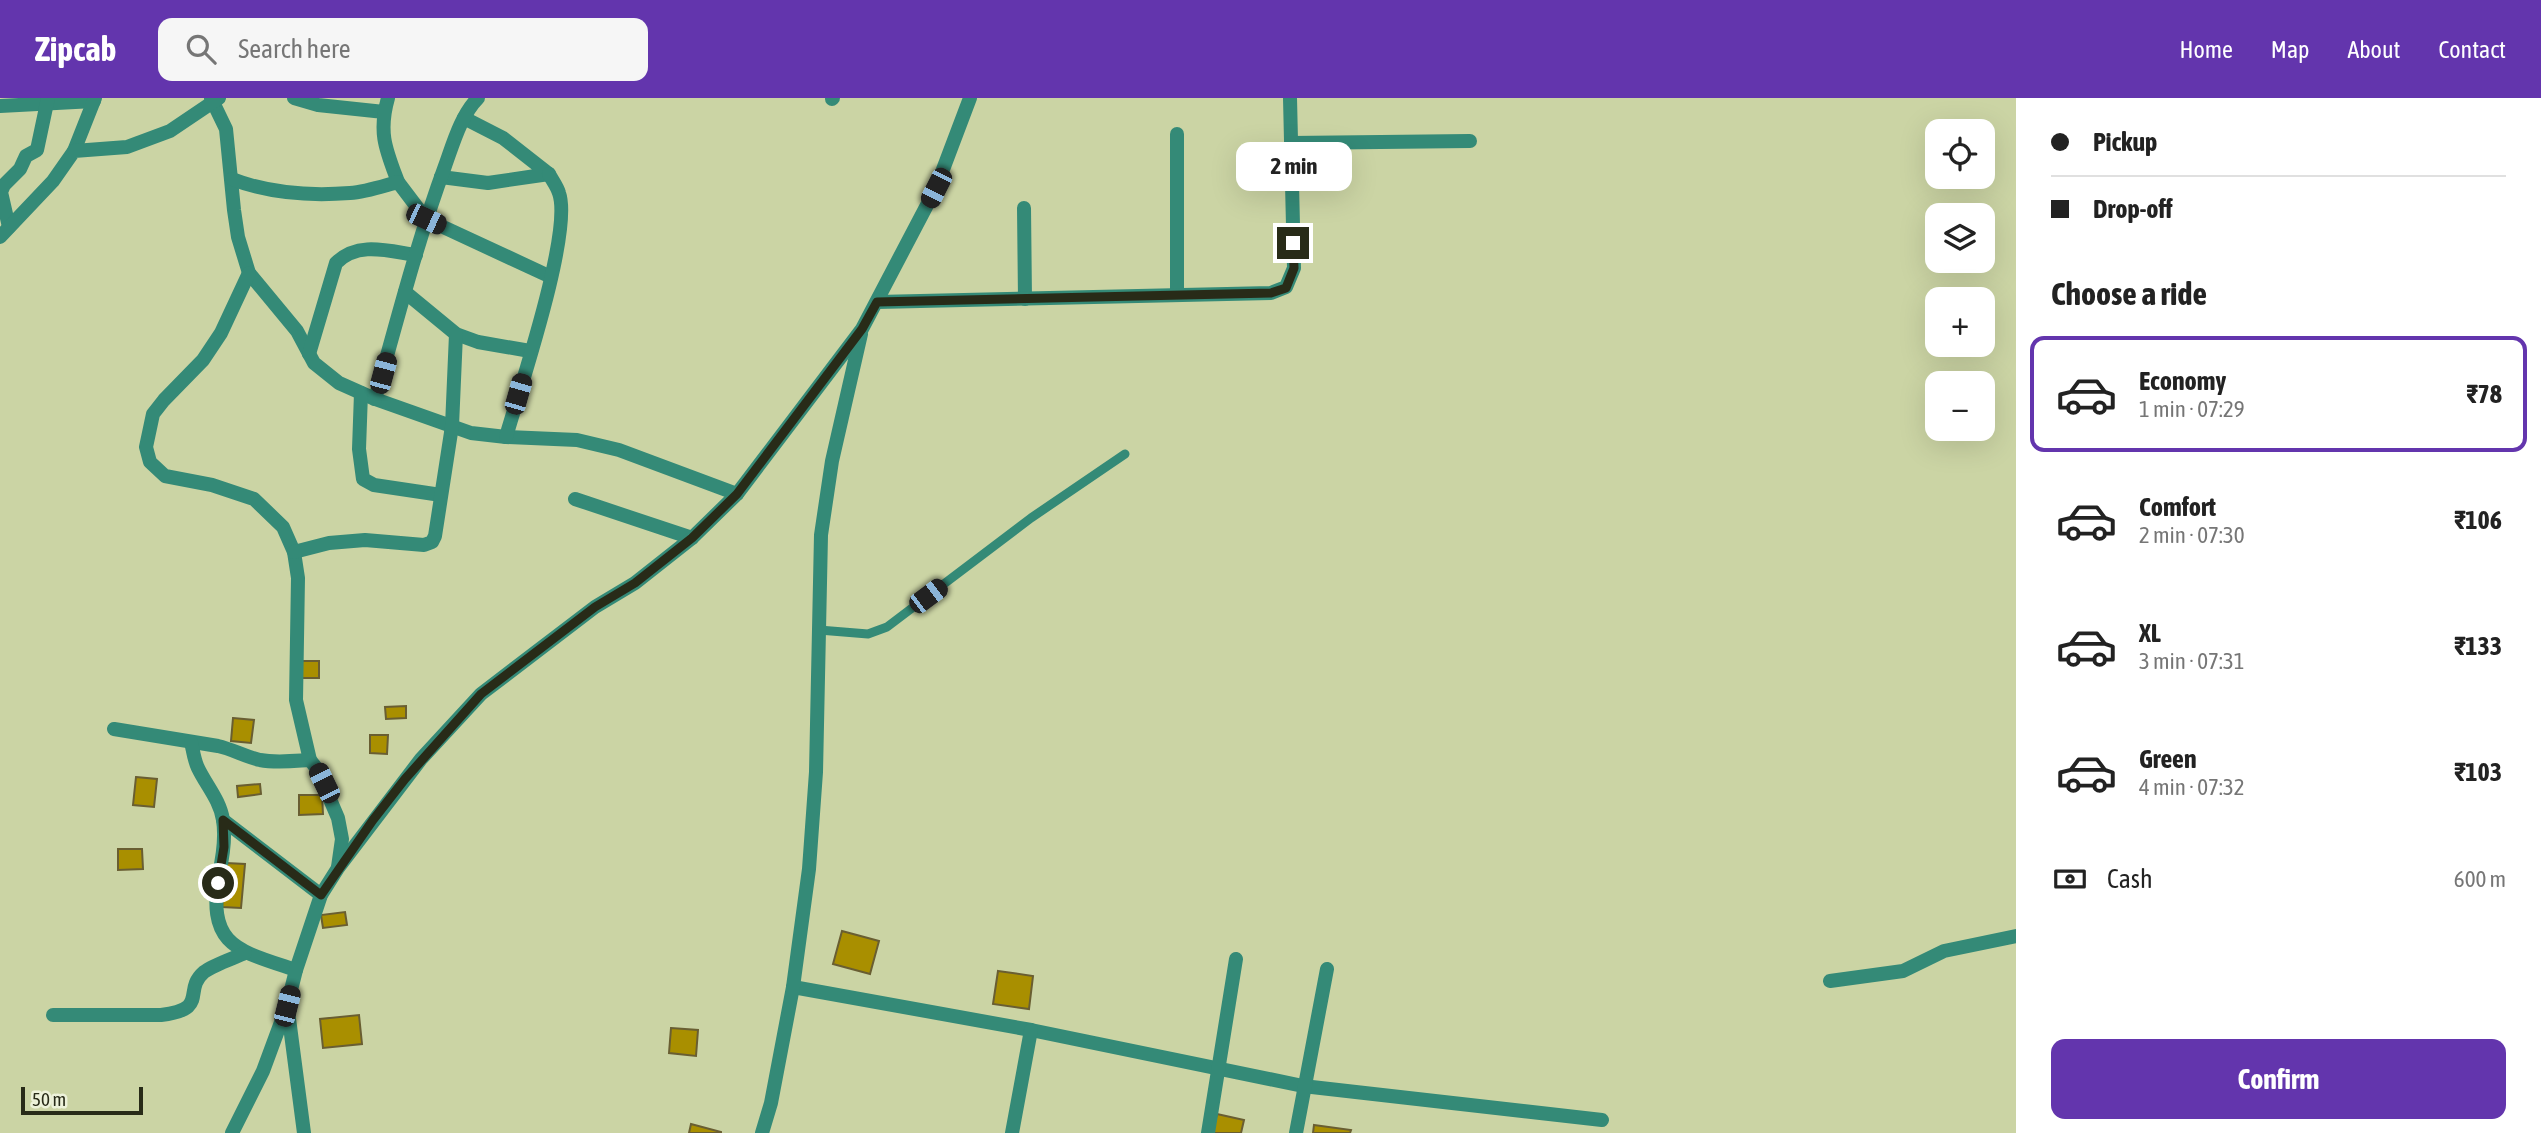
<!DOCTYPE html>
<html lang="en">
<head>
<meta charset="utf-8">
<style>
	:root { --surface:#fff; --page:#f6f6f6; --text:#222; --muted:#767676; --line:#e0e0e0; --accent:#6335ad }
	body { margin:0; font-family:"Asap Condensed",sans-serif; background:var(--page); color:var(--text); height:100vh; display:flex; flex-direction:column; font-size:26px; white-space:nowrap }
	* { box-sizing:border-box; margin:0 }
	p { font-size:23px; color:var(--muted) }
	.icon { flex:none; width:38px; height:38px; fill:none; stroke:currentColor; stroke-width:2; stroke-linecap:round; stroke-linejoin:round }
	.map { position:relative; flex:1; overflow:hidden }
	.details { display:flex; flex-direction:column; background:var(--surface); width:525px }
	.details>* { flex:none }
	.top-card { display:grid; align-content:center; height:154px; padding:0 35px; background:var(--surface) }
	.tools { position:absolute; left:1925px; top:21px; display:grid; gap:14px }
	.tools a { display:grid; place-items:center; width:70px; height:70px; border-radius:14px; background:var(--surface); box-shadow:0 7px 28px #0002; font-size:35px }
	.scale { position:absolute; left:21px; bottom:18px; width:122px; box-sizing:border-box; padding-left:7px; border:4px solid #282b18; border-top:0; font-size:19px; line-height:24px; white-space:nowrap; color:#282b18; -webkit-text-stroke:5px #edf2da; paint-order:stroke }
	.end { position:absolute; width:32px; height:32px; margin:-16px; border:9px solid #282b18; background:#fff; box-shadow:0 0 0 4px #fff }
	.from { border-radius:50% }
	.bubble { position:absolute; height:49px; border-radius:14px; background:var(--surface); box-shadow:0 7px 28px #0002; font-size:23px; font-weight:700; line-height:49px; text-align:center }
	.car { position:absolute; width:21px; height:42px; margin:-21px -10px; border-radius:9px; box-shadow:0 0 5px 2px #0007; background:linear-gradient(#222 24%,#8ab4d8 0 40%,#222 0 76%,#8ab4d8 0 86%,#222 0) }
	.top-card b { display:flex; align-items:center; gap:24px; height:66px; font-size:26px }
	.top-card b+b { border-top:2px solid var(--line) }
	.top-card i { width:18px; height:18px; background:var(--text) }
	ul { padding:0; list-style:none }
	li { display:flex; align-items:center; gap:21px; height:116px; margin:0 14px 10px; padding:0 21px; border:4px solid transparent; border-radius:14px }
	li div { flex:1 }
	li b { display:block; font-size:26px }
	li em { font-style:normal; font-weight:700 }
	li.active { border-color:var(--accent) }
	li>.icon { width:63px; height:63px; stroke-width:1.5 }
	h2 { padding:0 35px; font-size:32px; line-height:84px }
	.pay { display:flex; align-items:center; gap:18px; height:77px; padding:0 35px; font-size:26px }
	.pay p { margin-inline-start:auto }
	.primary-button { display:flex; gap:14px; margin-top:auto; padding:14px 35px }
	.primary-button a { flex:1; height:80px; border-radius:14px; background:var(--accent); color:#fff; font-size:28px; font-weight:700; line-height:80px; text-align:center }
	header { display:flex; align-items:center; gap:42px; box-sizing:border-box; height:98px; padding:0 35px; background:var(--accent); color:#fff }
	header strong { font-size:33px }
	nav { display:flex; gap:38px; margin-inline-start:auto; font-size:24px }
	.search { width:490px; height:63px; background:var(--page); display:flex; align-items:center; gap:18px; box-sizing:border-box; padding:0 24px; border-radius:14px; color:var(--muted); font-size:26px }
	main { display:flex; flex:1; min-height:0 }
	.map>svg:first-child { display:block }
	.building { fill:#a98f00; stroke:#695e32; stroke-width:2 }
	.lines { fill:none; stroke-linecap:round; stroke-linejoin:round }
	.service { stroke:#348a77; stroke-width:9 }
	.minor { stroke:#348a77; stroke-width:14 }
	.route { stroke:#282b18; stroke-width:9 }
</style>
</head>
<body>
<header>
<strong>Zipcab</strong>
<div class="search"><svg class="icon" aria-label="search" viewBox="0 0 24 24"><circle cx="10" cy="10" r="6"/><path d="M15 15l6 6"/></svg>Search here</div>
<nav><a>Home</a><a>Map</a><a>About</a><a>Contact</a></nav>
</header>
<main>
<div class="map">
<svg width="2016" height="1035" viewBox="0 0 2016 1035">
	<rect width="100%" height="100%" fill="#cbd4a4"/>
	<g class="building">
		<rect x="300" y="563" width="19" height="17"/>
		<path d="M406,608V620L386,621L385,609Z"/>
		<path d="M233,620L254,622L251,645L231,643Z"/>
		<path d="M370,637H388L387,656L370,655Z"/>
		<path d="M136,679L157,681L154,709L133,707Z"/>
		<path d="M260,686L261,696L238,699L237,688Z"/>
		<path d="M299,697H322L323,716L299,717Z"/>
		<path d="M118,751H142L143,771L118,772Z"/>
		<path d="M226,765L245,766L241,810L222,809Z"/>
		<path d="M345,814L347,827L323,830L321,817Z"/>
		<path d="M842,833L879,843L870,876L833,866Z"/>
		<path d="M998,873L1033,878L1029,911L993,906Z"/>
		<path d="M359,917L362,946L323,950L320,921Z"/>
		<path d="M671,930L698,932L696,958L669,955Z"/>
		<path d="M1217,1016L1244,1022L1241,1035H1212Z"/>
		<path d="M691,1026L721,1034V1035H689Z"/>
		<path d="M1314,1027L1351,1032L1350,1035H1313Z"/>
	</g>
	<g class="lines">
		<path class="service" d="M819,532L868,536L887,529L1031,420L1125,356"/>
		<g class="minor">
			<path d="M211,0L226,31L234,112L238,139L249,175L297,233L314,265L339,285L375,301L471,335L506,339L577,342L619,352L737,396"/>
			<path d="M294,0L318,7L384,14"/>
			<path d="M388,0C378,35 386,52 398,84"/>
			<path d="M832,1L833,0"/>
			<path d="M0,8L94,3"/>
			<path d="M1177,36V197"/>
			<path d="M1291,45L1470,43"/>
			<path d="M74,53L95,0"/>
			<path d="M441,79L488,85L549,76L503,40L464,20"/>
			<path d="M232,81C268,95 311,98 350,95C366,94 383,88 398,84L426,121L551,179"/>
			<path d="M1024,110L1025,201"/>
			<path d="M9,129L1,94L4,87L20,71L26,58L37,52L48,0"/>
			<path d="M0,139L53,83L74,53L127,49L170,33L219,0"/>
			<path d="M249,175L221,235L203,262L164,302L153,316L146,349L150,364L165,378L212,387L254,401L283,429L294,454L298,480L296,602L310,662L317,671L338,720L342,741L338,769"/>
			<path d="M405,194L456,236L478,244L530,253"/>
			<path d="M877,204L1271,195L1286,189L1294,170L1290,0"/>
			<path d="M309,256L336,165C358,143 388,153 416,157"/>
			<path d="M361,295L359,351L363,381L374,387L441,397"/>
			<path d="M375,301C397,223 417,144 445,68C453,46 461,17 478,0"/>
			<path d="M506,339C519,293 573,134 559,95C557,88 552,82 549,76"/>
			<path d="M575,401L692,440"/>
			<path d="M294,454L329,445L365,442L424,447L432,444L435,438L452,328L456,236"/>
			<path d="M114,631L218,648C232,651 246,659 260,662C276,665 293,663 310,662"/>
			<path d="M191,644C193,652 194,662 198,670C206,687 220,702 223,722C226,740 223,758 219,776C207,848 236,852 296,872"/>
			<path d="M223,722L321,797"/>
			<path d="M1830,883L1903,873L1944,853L2016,838"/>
			<path d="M793,889L1031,932L1303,988L1602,1022"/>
			<path d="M288,913L304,1035"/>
			<path d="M53,917H161C210,911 182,893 204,874C213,867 234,860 245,855"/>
			<path d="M232,1035L263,973L287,908L296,872L321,797L338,770L421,661L481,596L595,509L635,485L692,440L737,396L862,231L936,90L970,0"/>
			<path d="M762,1035L771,1005L793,889L809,771L816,674L821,437L832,363L861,236"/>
			<path d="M1012,1035L1031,932"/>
			<path d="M1208,1035L1236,861"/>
			<path d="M1296,1035L1327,871"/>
		</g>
	</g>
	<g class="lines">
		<path class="route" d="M218,785L224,749L223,722L321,797L373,722L405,681L481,596L595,509L635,485L692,440L737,396L862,231L877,204L1271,195L1286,190L1294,170L1293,145"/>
	</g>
</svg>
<div class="tools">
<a><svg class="icon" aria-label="locate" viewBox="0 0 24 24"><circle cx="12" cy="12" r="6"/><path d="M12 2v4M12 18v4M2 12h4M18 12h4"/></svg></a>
<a><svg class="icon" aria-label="layers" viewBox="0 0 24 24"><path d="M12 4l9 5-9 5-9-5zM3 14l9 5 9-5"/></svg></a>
<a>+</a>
<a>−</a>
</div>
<div class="scale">50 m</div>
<i class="end from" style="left:218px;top:785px"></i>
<i class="end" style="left:1293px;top:145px"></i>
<div class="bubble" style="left:1236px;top:44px;width:116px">2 min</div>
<i class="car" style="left:936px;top:90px;rotate:207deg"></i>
<i class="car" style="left:426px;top:121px;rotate:115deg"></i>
<i class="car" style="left:383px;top:275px;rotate:15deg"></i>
<i class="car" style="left:518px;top:296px;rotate:16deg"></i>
<i class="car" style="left:928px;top:498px;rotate:53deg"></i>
<i class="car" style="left:324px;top:685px;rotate:334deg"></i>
<i class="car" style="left:287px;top:908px;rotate:14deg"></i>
</div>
<section class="details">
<div class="top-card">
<b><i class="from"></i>Pickup</b>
<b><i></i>Drop-off</b>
</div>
<h2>Choose a ride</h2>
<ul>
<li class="active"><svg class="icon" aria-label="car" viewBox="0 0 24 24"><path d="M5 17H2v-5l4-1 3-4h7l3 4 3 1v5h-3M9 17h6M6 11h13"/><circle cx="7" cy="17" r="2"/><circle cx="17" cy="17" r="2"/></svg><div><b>Economy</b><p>1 min · 07:29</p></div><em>₹78</em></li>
<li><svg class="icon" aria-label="car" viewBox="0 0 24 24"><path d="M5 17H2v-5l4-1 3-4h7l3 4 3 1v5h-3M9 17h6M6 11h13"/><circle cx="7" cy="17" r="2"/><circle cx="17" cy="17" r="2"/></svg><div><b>Comfort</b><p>2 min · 07:30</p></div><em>₹106</em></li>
<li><svg class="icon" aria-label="car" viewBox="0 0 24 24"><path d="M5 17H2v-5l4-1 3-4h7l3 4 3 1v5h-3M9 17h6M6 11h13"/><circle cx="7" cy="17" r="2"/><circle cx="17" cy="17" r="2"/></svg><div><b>XL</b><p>3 min · 07:31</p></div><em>₹133</em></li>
<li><svg class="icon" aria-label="car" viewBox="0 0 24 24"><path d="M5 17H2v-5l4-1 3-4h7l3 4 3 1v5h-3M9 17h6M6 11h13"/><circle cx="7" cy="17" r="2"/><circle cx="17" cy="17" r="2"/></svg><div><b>Green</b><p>4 min · 07:32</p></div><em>₹103</em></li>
</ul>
<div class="pay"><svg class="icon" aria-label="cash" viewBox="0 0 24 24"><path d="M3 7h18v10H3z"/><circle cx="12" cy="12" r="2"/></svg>Cash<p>600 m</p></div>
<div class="primary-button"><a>Confirm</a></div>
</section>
</main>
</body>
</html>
